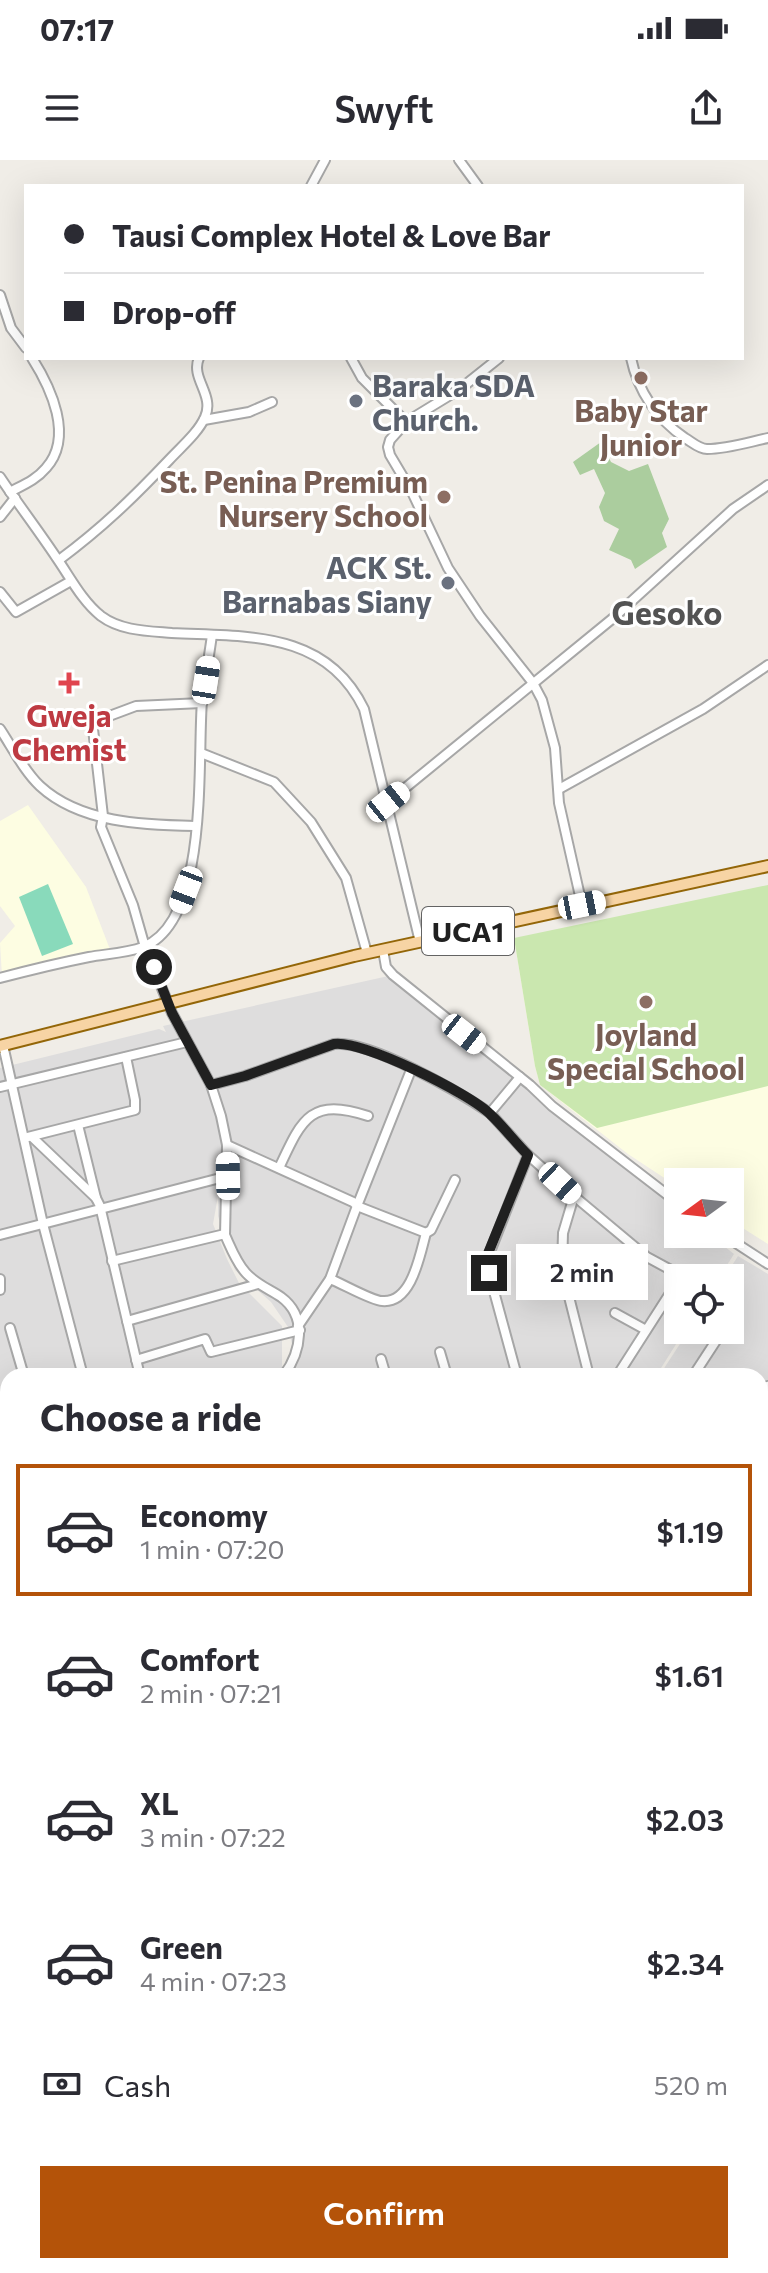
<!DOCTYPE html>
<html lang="en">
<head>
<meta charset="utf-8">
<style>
	:root { --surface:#fff; --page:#f2f2f3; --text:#2b2b33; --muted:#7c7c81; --line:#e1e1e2; --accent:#b45309 }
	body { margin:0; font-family:Commissioner,sans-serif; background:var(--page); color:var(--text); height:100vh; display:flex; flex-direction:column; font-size:30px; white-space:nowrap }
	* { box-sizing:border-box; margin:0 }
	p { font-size:26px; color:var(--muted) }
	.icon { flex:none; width:44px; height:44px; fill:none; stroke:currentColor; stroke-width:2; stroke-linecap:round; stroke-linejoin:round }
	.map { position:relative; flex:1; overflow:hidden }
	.drawer { position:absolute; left:0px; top:1208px; width:768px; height:906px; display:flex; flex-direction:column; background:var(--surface); border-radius:24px 24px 0 0; box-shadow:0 8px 32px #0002 }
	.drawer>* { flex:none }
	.top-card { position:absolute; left:24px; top:24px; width:720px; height:176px; border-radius:0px; box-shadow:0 8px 32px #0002; display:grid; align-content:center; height:176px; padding:0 40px; background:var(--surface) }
	.needle { width:52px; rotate:255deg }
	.controls { position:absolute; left:664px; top:1008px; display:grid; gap:16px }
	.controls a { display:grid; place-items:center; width:80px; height:80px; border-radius:0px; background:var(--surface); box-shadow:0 8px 32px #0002; font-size:40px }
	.end { position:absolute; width:36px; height:36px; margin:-18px; border:10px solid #202020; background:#fff; box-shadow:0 0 0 4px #fff }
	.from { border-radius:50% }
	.bubble { position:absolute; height:56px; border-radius:0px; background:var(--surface); box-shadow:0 8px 32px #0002; font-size:26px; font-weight:600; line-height:56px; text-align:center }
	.car { position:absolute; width:24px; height:48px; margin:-24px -12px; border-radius:10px; box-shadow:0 0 6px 2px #0007; background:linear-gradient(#fff 24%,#345 0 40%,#fff 0 76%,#345 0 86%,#fff 0) }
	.top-card b { display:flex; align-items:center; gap:28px; height:76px; font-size:30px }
	.top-card b+b { border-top:2px solid var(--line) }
	.top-card i { width:20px; height:20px; background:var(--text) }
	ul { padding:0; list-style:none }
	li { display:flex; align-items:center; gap:24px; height:132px; margin:0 16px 12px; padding:0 24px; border:4px solid transparent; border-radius:0px }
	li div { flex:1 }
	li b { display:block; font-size:30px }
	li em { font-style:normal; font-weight:600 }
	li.active { border-color:var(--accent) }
	li>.icon { width:72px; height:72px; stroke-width:1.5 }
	h2 { padding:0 40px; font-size:36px; line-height:96px }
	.pay { display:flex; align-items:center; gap:20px; height:88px; padding:0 40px; font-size:30px }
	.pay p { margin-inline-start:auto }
	.cta { display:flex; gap:16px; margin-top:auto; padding:16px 40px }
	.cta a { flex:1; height:92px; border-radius:0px; background:var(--accent); color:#fff; font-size:32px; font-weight:600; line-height:92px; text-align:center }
	.status { display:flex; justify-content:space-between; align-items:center; height:56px; padding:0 40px; background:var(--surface); direction:ltr }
	.status svg { height:22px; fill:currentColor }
	header { display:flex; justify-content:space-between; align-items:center; height:104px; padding:0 40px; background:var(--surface); font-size:36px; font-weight:600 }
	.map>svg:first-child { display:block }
	.residential { fill:#dedddd }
	.commercial { fill:#efd8d7 }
	.education { fill:#fdfde2 }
	.construction { fill:#c4c4b2 }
	.grass { fill:#cae7af }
	.forest { fill:#abcd9e }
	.pitch { fill:#89dabb }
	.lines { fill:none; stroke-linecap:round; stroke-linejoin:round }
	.minor-casing { stroke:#a7a7a7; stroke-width:12 }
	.major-casing { stroke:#936608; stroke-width:14 }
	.minor { stroke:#fff; stroke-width:8 }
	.major { stroke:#f7d4a4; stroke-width:10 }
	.route { stroke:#202020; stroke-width:10 }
	.education-dot { fill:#8d6e63; stroke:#fff; stroke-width:3 }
	.worship-dot { fill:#6b7280; stroke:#fff; stroke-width:3 }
	.health-dot { fill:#e0444e; stroke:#fff; stroke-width:3 }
	.labels { text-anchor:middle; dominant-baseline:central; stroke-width:6; stroke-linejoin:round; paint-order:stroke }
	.shield { fill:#fff; stroke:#636363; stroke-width:2 }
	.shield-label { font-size:28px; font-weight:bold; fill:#202020 }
	.worship-label { font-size:30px; font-weight:bold; fill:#5b616d; stroke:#fff; text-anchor:start }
	.education-label { font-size:30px; font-weight:bold; fill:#785e54; stroke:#fff }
	.health-label { font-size:30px; font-weight:bold; fill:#be3a42; stroke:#fff }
	.neighbourhood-label { font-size:32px; font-weight:bold; fill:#535353; stroke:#fff }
</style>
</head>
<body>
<div class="status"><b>07:17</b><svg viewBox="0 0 49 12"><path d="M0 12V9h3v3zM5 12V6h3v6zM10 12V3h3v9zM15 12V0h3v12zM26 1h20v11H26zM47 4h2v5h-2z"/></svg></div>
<header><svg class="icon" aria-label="menu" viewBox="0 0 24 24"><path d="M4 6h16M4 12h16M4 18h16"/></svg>Swyft<svg class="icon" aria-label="share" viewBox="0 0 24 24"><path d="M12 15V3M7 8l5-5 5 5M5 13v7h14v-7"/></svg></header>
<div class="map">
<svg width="768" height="2113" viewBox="0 0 768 2113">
	<rect width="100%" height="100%" fill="#f0ede7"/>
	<g class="residential">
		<path d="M393,815L678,1049V1074H709L734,1094L719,1118H678V1170H685L656,1216H284L292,1184L288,1167L271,1142L235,1110L218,1056V1036L213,1064L227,1099L239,1123L282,1166V1209L255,1216H8V1282L0,1284V908L159,869L166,872L163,866Z"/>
		<path d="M738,1096L768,1114V1437L760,1433V1216H659L689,1170H730V1118H724Z"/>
		<path d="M768,1865V1921L760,1916V1878Z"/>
	</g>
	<path class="commercial" d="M8,1780V1832L0,1835V1782Z"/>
	<g class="education">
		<path d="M28,645L86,727L111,792L2,816L0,783L15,766L0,746V661Z"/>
		<path d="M768,745V1084L730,1060V1022H678V1027L628,994L540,925L535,906L514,778L609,769Z"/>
		<path d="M760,1930L768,1935V2063H760Z"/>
		<path d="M0,2093L8,2098V2106H20L31,2113H0Z"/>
	</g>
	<path class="construction" d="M528,2106H578L573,2113H538Z"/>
	<g class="grass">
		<path d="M768,725V926L597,968L540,925L535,906L514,778Z"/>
		<path d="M102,2106H152L164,2113H98Z"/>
	</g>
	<path class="forest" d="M601,282L611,302L629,311L648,304L669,359L662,373L667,387L635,409L631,400L609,390L619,369L604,361L599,347L605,333L594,309L580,315L573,302Z"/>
	<path class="pitch" d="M48,724L73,784L42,796L19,737Z"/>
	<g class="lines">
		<g class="minor-casing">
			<g id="minor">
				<path d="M459,0L478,26"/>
				<path d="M311,26L325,0"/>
				<path d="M0,135L11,168L26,188"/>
				<path d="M351,198L362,218L406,262L390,280L388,287L390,295L412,332L448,408L480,456L533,523L542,540L555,588L559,643L582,745"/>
				<path d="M631,198C638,231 657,259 685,278C692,282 699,289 707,289C727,289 749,282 768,278"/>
				<path d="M204,260L249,252L272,242"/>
				<path d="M406,262L460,229L499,198"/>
				<path d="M0,317C18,344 38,370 56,397C70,417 82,441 101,456C121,471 148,471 172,473C247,477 326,470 364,549L420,782"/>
				<path d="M10,332C23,325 36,320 46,308C74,277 51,228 32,198"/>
				<path d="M0,357L15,338"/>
				<path d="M59,400C102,368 132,339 169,300C181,287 198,273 205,257C215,235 190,218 199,198"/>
				<path d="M0,432L16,452L71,421"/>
				<path d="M202,543L136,546L96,561L93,569L103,656L101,667L133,745L145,787L172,853L211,925L221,956L227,985L225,1075C231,1088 236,1102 246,1113C256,1124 269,1129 281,1137C308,1157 301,1192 284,1215"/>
				<path d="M0,569C12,587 24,611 40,626C80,663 143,665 195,666"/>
				<path d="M201,593L274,622L311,662L346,718L367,793"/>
				<path d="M559,629L703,549L768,505"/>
				<path d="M388,642L612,459L733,349L768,325"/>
				<path d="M383,790L386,807L393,815L530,925L552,946L678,1043"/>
				<path d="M0,818C30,810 59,803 89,797C106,794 127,793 143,787C210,761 197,601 202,541C205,519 209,497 212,475"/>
				<path d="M3,885L43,1064L83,1216"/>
				<path d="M411,910L357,1046L426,1073"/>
				<path d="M520,917L490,953L528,995L574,1036L647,1097L671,1110L675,1115L674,1127L617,1216"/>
				<path d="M211,925L245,916L334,884C370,880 459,932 490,953"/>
				<path d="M0,927L187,882"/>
				<path d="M78,965L96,1038"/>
				<path d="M28,977L135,950V940L126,897"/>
				<path d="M32,977L96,1038L100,1046L140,1216"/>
				<path d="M227,985L353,1042L357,1046L330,1119L298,1166"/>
				<path d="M279,1008C302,959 310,937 368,956"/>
				<path d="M574,1036L563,1073L562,1109L589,1216"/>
				<path d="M722,1074L768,1104"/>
				<path d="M0,1075L228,1016"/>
				<path d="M112,1101L225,1074"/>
				<path d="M0,1119V1130"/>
				<path d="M330,1119C341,1123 372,1141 382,1141C412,1144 420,1094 426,1073L431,1070L455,1020"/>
				<path d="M615,1153L646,1170"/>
				<path d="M127,1161L258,1124"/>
				<path d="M10,1168L24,1216"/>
				<path d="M440,1192L447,1216"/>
				<path d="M381,1199L386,1216"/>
				<path d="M136,1200L205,1179L211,1192L300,1170"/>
				<path d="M517,1216L486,1102L528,995"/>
				<path d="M693,1216L723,1170"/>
				<path d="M760,1240L768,1226"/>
				<path d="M760,1281L768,1287"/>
				<path d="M760,1362L768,1367"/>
				<path d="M760,1385L768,1373"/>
				<path d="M760,1487L768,1482"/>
				<path d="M3,1536L8,1574"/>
				<path d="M760,1582L768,1586"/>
				<path d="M1,1627L8,1603"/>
				<path d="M760,1693L768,1698"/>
				<path d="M764,1749L768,1743"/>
				<path d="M0,1850L8,1843"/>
				<path d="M0,1871L8,1900"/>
				<path d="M760,1922L768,1927"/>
				<path d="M0,2082L8,2088"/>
				<path d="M209,2106L211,2113"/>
				<path d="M298,2106L309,2113"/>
				<path d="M402,2106L413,2113"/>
				<path d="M520,2106L530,2113"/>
				<path d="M422,2113L426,2106"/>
			</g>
		</g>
		<g class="major-casing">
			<g id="major">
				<path d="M0,886L354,796L768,706"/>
				<path d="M282,1216H285"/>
				<path d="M0,1280L8,1278"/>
				<path d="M760,1843L768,1830"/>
				<path d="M593,2113L597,2106"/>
			</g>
		</g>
		<use href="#minor" class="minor"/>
		<use href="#major" class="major"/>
	</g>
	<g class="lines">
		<path class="route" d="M154,807L172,853L211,925L245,916L334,884C362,880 469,933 490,954C503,966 515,982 528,995L487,1096L489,1113"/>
	</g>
	<g class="education-dot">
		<circle cx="641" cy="218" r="8"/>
		<circle cx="444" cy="337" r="8"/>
		<circle cx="646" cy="842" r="8"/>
	</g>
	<g class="worship-dot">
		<circle cx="356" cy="241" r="8"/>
		<circle cx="448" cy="423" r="8"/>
	</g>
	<path class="health-dot" d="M65 511h8v8h8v8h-8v8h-8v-8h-8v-8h8z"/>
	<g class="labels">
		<rect class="shield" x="422" y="747" width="92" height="48" rx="6"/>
		<g class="shield-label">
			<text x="468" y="771">UCA1</text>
		</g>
		<g class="worship-label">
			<text x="372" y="224">Baraka SDA<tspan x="372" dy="34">Church.</tspan></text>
			<text x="432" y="406" text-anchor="end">ACK St.<tspan x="432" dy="34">Barnabas Siany</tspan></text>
		</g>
		<g class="education-label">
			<text x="641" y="249">Baby Star<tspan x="641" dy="34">Junior</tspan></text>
			<text x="428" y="320" text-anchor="end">St. Penina Premium<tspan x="428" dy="34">Nursery School</tspan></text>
			<text x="646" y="873">Joyland<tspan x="646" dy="34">Special School</tspan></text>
		</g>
		<g class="health-label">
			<text x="69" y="554">Gweja<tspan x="69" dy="34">Chemist</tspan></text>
		</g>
		<g class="neighbourhood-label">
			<text x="667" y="452">Gesoko</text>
		</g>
	</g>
</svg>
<div class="controls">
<a><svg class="needle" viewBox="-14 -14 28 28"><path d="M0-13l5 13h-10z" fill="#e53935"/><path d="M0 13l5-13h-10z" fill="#7c7c81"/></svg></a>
<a><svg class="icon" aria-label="locate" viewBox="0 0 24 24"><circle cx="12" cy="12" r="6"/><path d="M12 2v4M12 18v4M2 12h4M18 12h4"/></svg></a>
</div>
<i class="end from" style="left:154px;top:807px"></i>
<i class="end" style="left:489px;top:1113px"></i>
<div class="bubble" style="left:516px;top:1084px;width:132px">2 min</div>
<i class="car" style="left:206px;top:520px;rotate:9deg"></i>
<i class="car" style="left:388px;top:642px;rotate:51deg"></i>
<i class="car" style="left:186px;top:730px;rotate:201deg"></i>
<i class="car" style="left:582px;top:745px;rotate:79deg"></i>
<i class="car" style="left:464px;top:874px;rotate:128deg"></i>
<i class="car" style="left:228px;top:1016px;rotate:359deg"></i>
<i class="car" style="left:560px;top:1023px;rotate:133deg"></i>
<div class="top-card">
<b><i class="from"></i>Tausi Complex Hotel &amp; Love Bar</b>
<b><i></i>Drop-off</b>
</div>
<section class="drawer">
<h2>Choose a ride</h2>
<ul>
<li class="active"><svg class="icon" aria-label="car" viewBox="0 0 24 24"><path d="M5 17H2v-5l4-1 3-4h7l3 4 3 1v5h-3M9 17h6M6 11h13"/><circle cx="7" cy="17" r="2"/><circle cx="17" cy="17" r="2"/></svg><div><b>Economy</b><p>1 min · 07:20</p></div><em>$1.19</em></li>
<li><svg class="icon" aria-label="car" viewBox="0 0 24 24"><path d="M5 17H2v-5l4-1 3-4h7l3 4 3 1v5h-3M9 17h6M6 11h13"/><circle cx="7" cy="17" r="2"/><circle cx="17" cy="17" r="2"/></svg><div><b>Comfort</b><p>2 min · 07:21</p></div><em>$1.61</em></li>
<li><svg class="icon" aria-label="car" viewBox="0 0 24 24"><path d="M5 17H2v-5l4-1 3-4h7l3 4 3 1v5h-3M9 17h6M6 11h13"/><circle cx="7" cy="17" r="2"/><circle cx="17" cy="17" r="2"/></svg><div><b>XL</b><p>3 min · 07:22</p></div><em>$2.03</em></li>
<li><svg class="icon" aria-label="car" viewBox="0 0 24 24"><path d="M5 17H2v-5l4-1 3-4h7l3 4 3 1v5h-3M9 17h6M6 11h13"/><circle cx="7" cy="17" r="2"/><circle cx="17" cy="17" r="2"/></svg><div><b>Green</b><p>4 min · 07:23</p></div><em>$2.34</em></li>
</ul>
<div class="pay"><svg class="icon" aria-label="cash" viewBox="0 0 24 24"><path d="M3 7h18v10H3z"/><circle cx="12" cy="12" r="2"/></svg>Cash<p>520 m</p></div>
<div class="cta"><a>Confirm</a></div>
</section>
</div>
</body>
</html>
